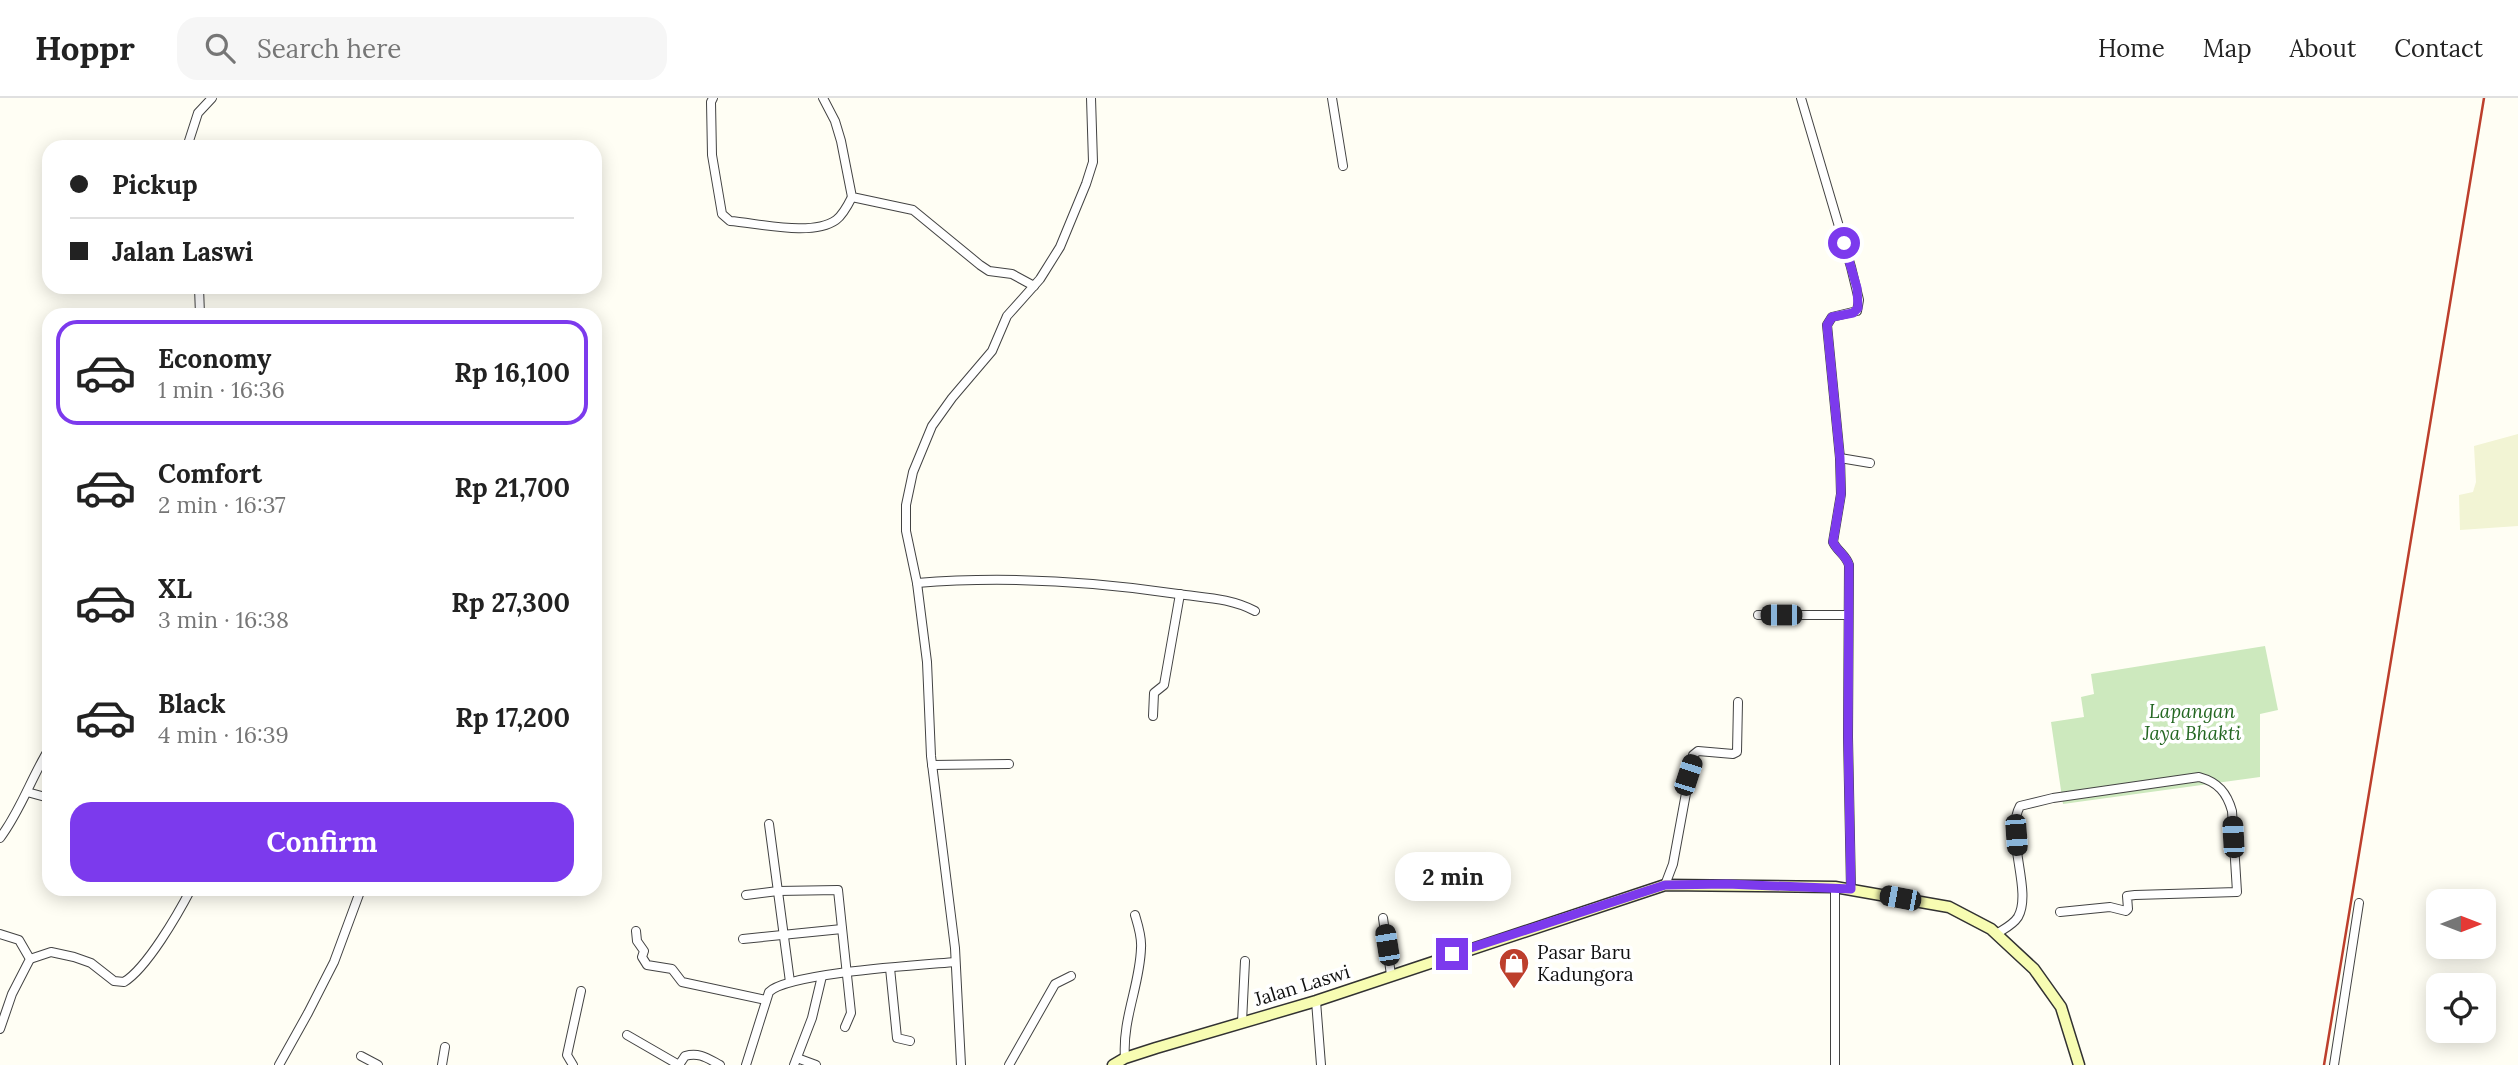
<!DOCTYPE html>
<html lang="en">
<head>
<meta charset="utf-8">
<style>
	:root { --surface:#fff; --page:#f6f6f6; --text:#222; --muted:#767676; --line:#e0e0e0; --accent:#7c3aed }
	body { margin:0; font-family:Lora,serif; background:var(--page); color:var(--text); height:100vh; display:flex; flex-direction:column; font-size:26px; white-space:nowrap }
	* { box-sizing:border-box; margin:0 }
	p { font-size:23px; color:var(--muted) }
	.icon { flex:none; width:38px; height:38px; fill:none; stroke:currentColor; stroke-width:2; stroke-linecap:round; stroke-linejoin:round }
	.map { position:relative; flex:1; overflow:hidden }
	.side { position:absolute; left:42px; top:210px; width:560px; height:588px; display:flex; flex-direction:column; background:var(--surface); border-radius:21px; box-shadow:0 4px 18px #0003 }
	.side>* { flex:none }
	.banner { position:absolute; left:42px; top:42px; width:560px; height:154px; border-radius:21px; box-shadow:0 4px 18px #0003; display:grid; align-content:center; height:154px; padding:0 28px; background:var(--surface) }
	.needle { width:46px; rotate:90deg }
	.controls { position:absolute; left:2426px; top:791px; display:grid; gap:14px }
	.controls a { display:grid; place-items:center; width:70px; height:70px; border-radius:14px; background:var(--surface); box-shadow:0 4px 18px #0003; font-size:35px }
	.end { position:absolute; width:32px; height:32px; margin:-16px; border:9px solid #7c3aed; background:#fff; box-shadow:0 0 0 4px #fff }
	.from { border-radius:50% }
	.bubble { position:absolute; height:49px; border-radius:21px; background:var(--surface); box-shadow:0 4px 18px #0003; font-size:23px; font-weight:700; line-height:49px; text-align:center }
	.car { position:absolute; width:21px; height:42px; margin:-21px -10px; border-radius:9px; box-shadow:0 0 5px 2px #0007; background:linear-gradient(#222 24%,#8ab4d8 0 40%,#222 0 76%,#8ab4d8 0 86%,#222 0) }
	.banner b { display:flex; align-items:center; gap:24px; height:66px; font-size:26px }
	.banner b+b { border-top:2px solid var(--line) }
	.banner i { width:18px; height:18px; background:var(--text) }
	ul { padding:12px 0 0; list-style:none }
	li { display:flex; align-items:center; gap:21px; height:105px; margin:0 14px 10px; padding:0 14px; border:4px solid transparent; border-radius:21px }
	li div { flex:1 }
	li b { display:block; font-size:26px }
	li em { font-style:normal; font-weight:700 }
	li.current { border-color:var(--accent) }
	li>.icon { width:63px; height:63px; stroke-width:1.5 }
	.action { display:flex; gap:14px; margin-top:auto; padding:14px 28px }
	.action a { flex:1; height:80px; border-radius:21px; background:var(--accent); color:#fff; font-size:28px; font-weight:700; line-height:80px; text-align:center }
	header { display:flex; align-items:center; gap:42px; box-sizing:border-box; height:98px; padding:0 35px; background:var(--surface); border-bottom:2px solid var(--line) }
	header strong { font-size:33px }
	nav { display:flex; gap:38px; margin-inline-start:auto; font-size:24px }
	.search { width:490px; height:63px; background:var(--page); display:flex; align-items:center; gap:18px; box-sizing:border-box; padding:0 24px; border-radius:21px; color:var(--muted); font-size:26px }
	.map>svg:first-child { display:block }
	.farmland { fill:#f2f4d4 }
	.green { fill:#cde9be }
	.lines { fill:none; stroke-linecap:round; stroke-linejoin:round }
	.street-casing { stroke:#434343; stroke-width:10 }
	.secondary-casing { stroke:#323232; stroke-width:13 }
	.street { stroke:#fff; stroke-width:8 }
	.secondary { stroke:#f7fcb2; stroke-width:10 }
	.rail { stroke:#bd3f2c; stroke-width:2.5 }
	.route { stroke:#7c3aed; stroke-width:9 }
	.labels { text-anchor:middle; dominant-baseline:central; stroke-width:7; stroke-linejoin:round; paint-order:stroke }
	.park-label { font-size:19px; font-style:italic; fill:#246722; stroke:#fff }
	.poi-label { font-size:19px; fill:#101010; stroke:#fff; text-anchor:start }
	.street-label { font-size:19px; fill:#101010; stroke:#fff }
</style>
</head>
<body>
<header>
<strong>Hoppr</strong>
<div class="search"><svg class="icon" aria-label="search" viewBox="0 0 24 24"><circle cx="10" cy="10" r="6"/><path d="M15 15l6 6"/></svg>Search here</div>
<nav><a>Home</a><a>Map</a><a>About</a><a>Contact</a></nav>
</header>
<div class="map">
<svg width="2518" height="967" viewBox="0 0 2518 967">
	<rect width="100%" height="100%" fill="#fffef4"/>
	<path class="farmland" d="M2518,336V428L2460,432L2459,397L2473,394L2476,384L2474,348Z"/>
	<path class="green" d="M2265,548L2278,612L2260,616V679L2063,706L2051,624L2084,619L2081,599L2094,596L2091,576Z"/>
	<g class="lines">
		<g class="street-casing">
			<g id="street">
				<path d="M713,0L711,4L712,57L722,116L730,123C758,125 812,139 836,122C843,117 848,107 852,99"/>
				<path d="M823,0L835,23L841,43L852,99L913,112L980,167L989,173L1012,176L1034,188"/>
				<path d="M1332,0L1343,68"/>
				<path d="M1801,0L1851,169L1859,202L1857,213L1832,219L1827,227L1840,360L1841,396L1833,444C1837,453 1846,457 1849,467L1848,639L1851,791"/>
				<path d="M187,49L198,15L212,0"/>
				<path d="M199,189L200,217"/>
				<path d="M1840,360L1870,365"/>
				<path d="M917,485C1004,478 1091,483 1178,496C1206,500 1230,500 1255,513"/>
				<path d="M1758,517H1848"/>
				<path d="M1153,618L1154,595L1164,587L1180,496"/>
				<path d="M932,667L1009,666"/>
				<path d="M27,694L49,700"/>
				<path d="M769,726L790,884"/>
				<path d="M0,740C21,712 31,680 49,651"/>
				<path d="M1665,787L1673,766L1693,657L1698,653L1733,656L1737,654L1738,604"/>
				<path d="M746,797L778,793L838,792L851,915L845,929"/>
				<path d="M1383,820L1391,877"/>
				<path d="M636,833L637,843L644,853L642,859L647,867L672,871L682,884L766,902"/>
				<path d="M0,836L19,842L30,861L12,896L0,931"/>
				<path d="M1996,836C2004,831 2013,827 2018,819C2033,793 2004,737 2020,708L2053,700L2199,679C2218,684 2227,695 2232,713L2237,794L2135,797L2127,798L2128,811L2126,813L2110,809L2060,814"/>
				<path d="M743,841L842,831"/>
				<path d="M30,861L51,854L74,859L91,865L114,883L124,884C147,870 178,816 191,791"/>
				<path d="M890,870L897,940L910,943"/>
				<path d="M1316,903L1321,967"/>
				<path d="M1242,924L1245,863"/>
				<path d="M627,937L679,967"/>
				<path d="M361,958L378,967"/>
				<path d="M797,960L816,967"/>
				<path d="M1125,960C1122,921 1140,887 1141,850C1142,839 1138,827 1135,817"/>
				<path d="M279,967L308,915L334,864L361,791"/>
				<path d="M442,967L445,949"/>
				<path d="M573,967L567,957L581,893"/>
				<path d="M679,967L685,958C699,954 707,960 720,967"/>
				<path d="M746,967L769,894C788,875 921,867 955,864"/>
				<path d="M794,967L812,920L822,878"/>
				<path d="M961,967L955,850L931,658L927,564L917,485L906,433V407L913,374L932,328L952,300L992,253L1007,218L1040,181L1060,149L1086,86L1093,64L1091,0"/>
				<path d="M1009,967L1055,886L1071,878"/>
				<path d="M1835,967V789"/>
				<path d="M2334,967L2359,805"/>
			</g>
		</g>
		<g class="secondary-casing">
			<path id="secondary" d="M1113,967L1125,960L1156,950L1316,903L1665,787L1835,789L1949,809L1991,831L2034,871L2061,909L2079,967"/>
		</g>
		<use href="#street" class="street"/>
		<use href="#secondary" class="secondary"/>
		<path class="rail" d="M2324,967L2484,0"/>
	</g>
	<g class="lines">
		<path class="route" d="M1452,856L1665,787L1727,786L1851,791L1848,639L1849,467C1846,457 1837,453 1833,444L1841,396L1840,360L1827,227L1832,219L1853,215L1858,210L1857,190L1844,145"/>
	</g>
	<defs>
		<g id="shop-pin" transform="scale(1.575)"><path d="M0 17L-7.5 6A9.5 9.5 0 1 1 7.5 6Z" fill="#bd3f2c" stroke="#fff"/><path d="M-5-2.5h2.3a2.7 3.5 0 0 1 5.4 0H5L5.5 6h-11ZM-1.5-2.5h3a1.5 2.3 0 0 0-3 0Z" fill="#fff"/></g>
	</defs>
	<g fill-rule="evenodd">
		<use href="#shop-pin" x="1514" y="865"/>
	</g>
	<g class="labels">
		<g class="park-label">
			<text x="2192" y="613">Lapangan<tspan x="2192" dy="22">Jaya Bhakti</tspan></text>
		</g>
		<g class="poi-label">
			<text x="1537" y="854">Pasar Baru<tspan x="1537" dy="22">Kadungora</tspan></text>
		</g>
		<g class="street-label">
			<text transform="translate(1302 887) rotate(-17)">Jalan Laswi</text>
		</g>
	</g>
</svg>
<div class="controls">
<a><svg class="needle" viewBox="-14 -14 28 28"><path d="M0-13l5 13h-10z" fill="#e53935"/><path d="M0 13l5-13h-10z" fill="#767676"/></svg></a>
<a><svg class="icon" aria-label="locate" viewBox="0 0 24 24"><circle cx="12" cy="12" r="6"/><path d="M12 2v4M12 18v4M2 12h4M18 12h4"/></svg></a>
</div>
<i class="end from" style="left:1844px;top:145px"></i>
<i class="end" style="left:1452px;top:856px"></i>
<div class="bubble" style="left:1395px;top:754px;width:116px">2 min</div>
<i class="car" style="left:1781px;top:517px;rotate:270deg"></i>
<i class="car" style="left:1688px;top:677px;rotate:18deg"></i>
<i class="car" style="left:2016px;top:737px;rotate:176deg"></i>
<i class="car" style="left:2233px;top:739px;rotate:357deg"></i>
<i class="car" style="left:1900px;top:800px;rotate:281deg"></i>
<i class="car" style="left:1387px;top:847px;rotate:351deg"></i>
<div class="banner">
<b><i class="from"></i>Pickup</b>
<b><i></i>Jalan Laswi</b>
</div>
<section class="side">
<ul>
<li class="current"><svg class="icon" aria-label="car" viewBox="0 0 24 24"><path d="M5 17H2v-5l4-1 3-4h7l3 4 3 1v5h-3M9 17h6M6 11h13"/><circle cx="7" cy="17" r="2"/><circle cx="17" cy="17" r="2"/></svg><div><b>Economy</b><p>1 min · 16:36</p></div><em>Rp 16,100</em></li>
<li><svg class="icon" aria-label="car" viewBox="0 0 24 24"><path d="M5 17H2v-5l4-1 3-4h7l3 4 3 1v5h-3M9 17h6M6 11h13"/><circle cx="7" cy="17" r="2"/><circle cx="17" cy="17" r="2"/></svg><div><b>Comfort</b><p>2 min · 16:37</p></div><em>Rp 21,700</em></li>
<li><svg class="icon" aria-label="car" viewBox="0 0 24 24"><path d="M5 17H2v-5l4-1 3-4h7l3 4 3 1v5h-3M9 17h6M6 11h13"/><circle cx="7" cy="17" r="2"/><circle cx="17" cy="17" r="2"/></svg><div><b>XL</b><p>3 min · 16:38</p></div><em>Rp 27,300</em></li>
<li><svg class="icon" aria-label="car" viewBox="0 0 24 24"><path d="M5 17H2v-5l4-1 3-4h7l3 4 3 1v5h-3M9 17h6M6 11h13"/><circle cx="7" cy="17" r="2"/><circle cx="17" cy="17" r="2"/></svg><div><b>Black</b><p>4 min · 16:39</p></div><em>Rp 17,200</em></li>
</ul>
<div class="action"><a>Confirm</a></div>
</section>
</div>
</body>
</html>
